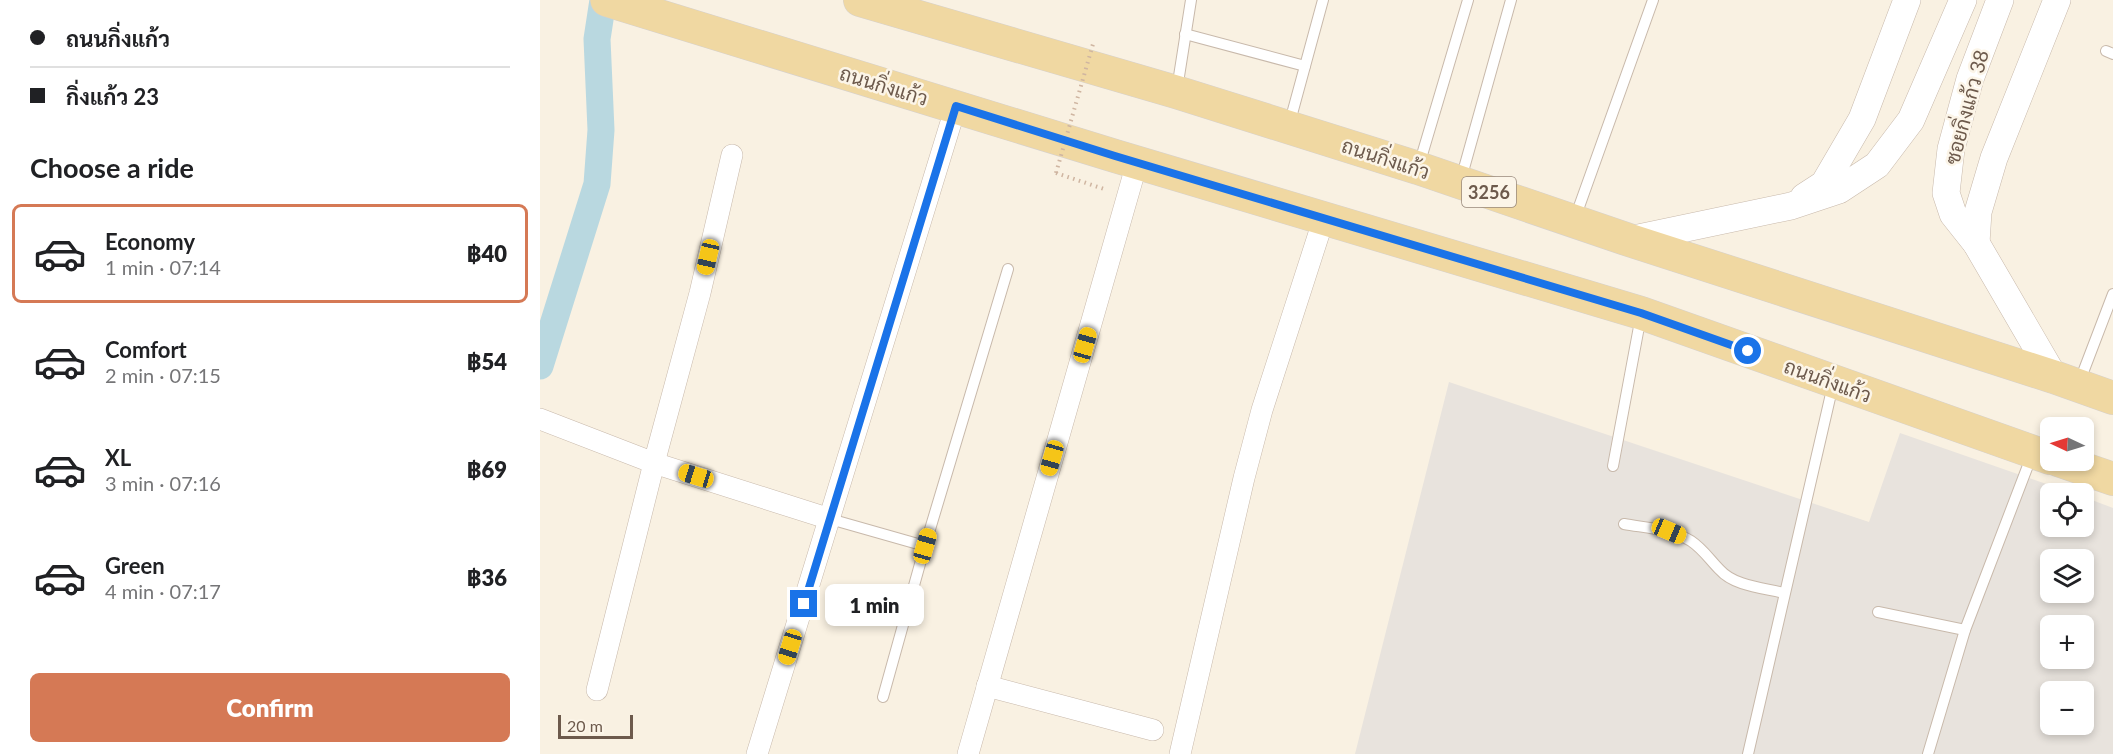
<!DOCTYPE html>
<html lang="en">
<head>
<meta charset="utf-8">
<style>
	:root { --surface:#fff; --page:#f2f2f2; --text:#202124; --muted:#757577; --line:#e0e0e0; --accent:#d57955 }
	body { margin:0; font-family:Lato,Sarabun,sans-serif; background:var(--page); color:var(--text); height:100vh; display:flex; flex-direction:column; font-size:22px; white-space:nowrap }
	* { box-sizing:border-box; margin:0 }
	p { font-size:20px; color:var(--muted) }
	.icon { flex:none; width:33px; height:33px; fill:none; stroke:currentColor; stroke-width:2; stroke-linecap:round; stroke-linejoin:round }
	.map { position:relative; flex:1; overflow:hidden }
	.drawer { display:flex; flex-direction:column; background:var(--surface); width:540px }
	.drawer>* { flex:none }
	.hud { display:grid; align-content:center; height:132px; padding:0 30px; background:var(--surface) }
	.needle { width:39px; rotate:274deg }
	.buttons { position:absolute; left:1500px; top:417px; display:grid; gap:12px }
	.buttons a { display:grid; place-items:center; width:54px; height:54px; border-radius:9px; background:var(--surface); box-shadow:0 3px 9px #0003; font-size:30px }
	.scale { position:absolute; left:18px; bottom:15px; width:75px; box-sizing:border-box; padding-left:6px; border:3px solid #6d5a4c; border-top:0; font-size:16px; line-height:21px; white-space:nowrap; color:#6d5a4c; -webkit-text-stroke:4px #fcf5e8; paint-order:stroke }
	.end { position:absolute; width:27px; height:27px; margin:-14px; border:8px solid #1a73e8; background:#fff; box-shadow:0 0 0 3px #fff }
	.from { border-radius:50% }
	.bubble { position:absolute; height:42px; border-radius:9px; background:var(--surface); box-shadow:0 3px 9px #0003; font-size:20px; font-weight:800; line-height:42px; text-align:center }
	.car { position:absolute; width:18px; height:36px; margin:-18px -9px; border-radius:8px; box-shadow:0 0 4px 2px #0007; background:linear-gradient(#f5c518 24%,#345 0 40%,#f5c518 0 76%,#345 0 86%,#f5c518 0) }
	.hud b { display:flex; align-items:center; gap:21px; height:57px; font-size:22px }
	.hud b+b { border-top:2px solid var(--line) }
	.hud i { width:15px; height:15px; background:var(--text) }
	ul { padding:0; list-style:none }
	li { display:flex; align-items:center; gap:18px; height:99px; margin:0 12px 9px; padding:0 18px; border:3px solid transparent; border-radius:9px }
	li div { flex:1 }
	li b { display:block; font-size:22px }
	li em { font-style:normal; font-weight:800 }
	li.on { border-color:var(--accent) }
	li>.icon { width:54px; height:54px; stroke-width:1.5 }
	h2 { padding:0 30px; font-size:27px; line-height:72px }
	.primary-button { display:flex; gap:12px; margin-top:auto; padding:12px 30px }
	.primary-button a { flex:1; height:69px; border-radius:9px; background:var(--accent); color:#fff; font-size:24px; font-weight:800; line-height:69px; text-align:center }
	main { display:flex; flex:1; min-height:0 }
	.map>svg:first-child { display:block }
	.industrial { fill:#e8e3dd; fill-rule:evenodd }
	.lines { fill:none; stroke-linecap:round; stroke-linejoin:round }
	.canal { stroke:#b9d8e0; stroke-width:27 }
	.service-casing { stroke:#c8b9ab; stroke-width:12 }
	.minor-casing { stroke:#c8b9ab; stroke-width:22 }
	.tertiary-casing { stroke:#c8b9ab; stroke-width:28 }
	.primary-casing { stroke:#d6d1cd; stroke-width:34 }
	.path { stroke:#cfb5a1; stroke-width:4; stroke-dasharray:1.5 4.5; stroke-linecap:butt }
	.service { stroke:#fff; stroke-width:10 }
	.minor { stroke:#fff; stroke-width:21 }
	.tertiary { stroke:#fff; stroke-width:27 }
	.primary { stroke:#f0d8a2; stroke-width:33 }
	.path-bridge { stroke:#cfb5a1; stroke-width:4; stroke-dasharray:1.5 4.5; stroke-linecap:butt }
	.route { stroke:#1a73e8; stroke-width:8 }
	.labels { text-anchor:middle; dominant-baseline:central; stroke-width:5; stroke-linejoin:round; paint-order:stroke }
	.shield { fill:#fcf5e8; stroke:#98887b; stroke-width:1.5 }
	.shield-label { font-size:18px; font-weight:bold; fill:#6d5a4c }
	.street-label { font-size:20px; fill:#6d5a4c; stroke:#fcf5e8 }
</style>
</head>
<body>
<main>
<section class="drawer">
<div class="hud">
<b><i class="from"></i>ถนนกิ่งแก้ว</b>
<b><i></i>กิ่งแก้ว 23</b>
</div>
<h2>Choose a ride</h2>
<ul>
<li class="on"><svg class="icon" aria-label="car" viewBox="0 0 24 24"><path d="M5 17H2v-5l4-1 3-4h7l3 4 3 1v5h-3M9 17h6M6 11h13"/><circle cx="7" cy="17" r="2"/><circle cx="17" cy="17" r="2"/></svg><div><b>Economy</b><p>1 min · 07:14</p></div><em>฿40</em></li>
<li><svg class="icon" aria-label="car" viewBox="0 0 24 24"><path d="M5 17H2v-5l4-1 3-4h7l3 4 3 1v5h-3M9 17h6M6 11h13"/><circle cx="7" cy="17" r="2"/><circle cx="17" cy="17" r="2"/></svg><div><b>Comfort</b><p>2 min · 07:15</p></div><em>฿54</em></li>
<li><svg class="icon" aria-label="car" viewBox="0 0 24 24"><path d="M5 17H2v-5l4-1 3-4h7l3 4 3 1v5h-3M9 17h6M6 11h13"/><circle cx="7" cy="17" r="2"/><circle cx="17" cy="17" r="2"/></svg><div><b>XL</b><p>3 min · 07:16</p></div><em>฿69</em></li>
<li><svg class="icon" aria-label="car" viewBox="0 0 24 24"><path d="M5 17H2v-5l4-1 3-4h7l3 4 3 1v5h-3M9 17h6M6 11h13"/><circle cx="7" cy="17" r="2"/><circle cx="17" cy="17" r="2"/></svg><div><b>Green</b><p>4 min · 07:17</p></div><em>฿36</em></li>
</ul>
<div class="primary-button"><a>Confirm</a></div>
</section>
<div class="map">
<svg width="1573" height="754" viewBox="0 0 1573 754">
	<rect width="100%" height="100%" fill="#f9f1e2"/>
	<path class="industrial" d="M909,382L1329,522L1360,433L1532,493L1510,494V526H1544V497L1573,508V754H815ZM1510,560H1544V592H1510ZM1510,626H1544V658H1510ZM1510,692H1544V724H1510Z"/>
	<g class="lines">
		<path class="canal" d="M0,366L57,184L61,130L57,39L63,0"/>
		<g class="service-casing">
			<g id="service">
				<path d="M645,34L765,66"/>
				<path d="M1566,51L1573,54"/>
				<path d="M637,89L651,0"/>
				<path d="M749,125L783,0"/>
				<path d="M879,165L928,0"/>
				<path d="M921,179L971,0"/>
				<path d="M1035,218L1113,0"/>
				<path d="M1539,383L1573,294"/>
				<path d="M1073,466L1101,316"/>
				<path d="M290,519L385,546"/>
				<path d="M1084,524C1106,528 1131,529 1151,541C1163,549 1170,560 1180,570C1194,586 1224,588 1244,593"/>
				<path d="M1338,612L1425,630"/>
				<path d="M343,697L385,546L468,269"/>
				<path d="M1208,754L1293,385"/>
				<path d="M1388,754L1425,630L1492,455"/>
			</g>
		</g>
		<g class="minor-casing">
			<g id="minor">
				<path d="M0,419L114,463L290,519"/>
				<path d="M447,686L613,730"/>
				<path d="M57,690L114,463L160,293L192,155"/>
				<path d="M217,754L416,106"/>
				<path d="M428,754L597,163"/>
				<path d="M640,754L704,478L722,410L784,218"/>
			</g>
		</g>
		<g class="tertiary-casing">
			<g id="tertiary">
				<path d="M1460,0L1430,79L1411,149L1406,193L1413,214L1436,243L1514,377"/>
				<path d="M1264,197L1284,184L1322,119L1367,0"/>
				<path d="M1089,240L1251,206L1299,190L1337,165L1371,120L1423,0"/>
				<path d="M1436,243L1438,212L1454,158L1517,0"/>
			</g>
		</g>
		<g class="primary-casing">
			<g id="primary">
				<path d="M67,0L575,156L1101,313L1510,458"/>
				<path d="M320,0L636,92L878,168L1089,240L1514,377L1573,398"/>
				<path d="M1518,460L1573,479"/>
			</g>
		</g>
		<path class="path" d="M516,173L564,189L565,186"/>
		<use href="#service" class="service"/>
		<use href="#minor" class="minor"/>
		<use href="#tertiary" class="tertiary"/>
		<use href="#primary" class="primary"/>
		<path class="path-bridge" d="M516,173L553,44"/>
	</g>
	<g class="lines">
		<path class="route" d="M264,604L416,106L575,156L1101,313L1208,351"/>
	</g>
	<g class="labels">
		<rect class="shield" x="922" y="177" width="54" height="30" rx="4.5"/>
		<g class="shield-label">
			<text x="949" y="192">3256</text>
		</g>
		<g class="street-label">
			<text transform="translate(344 85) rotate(17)">ถนนกิ่งแก้ว</text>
			<text transform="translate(1426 107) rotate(-75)">ซอยกิ่งแก้ว 38</text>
			<text transform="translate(846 158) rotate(18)">ถนนกิ่งแก้ว</text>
			<text transform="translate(1288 380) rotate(20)">ถนนกิ่งแก้ว</text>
		</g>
	</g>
</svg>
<div class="buttons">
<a><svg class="needle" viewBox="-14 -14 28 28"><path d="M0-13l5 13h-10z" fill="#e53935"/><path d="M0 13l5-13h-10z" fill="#757577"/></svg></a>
<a><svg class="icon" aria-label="locate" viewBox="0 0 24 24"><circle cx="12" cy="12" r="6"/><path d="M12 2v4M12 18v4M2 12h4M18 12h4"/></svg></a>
<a><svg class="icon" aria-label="layers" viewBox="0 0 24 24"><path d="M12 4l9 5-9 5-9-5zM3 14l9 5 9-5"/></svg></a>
<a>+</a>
<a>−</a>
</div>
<div class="scale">20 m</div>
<i class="end from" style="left:1208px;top:351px"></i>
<i class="end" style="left:264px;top:604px"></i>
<div class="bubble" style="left:285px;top:584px;width:99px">1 min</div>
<i class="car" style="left:168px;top:257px;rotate:193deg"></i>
<i class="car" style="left:545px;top:345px;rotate:16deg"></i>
<i class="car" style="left:512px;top:458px;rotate:196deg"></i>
<i class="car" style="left:156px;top:476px;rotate:287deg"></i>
<i class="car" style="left:1129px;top:531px;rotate:113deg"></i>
<i class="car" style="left:385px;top:546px;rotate:16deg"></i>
<i class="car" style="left:250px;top:647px;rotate:197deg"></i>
</div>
</main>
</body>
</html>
